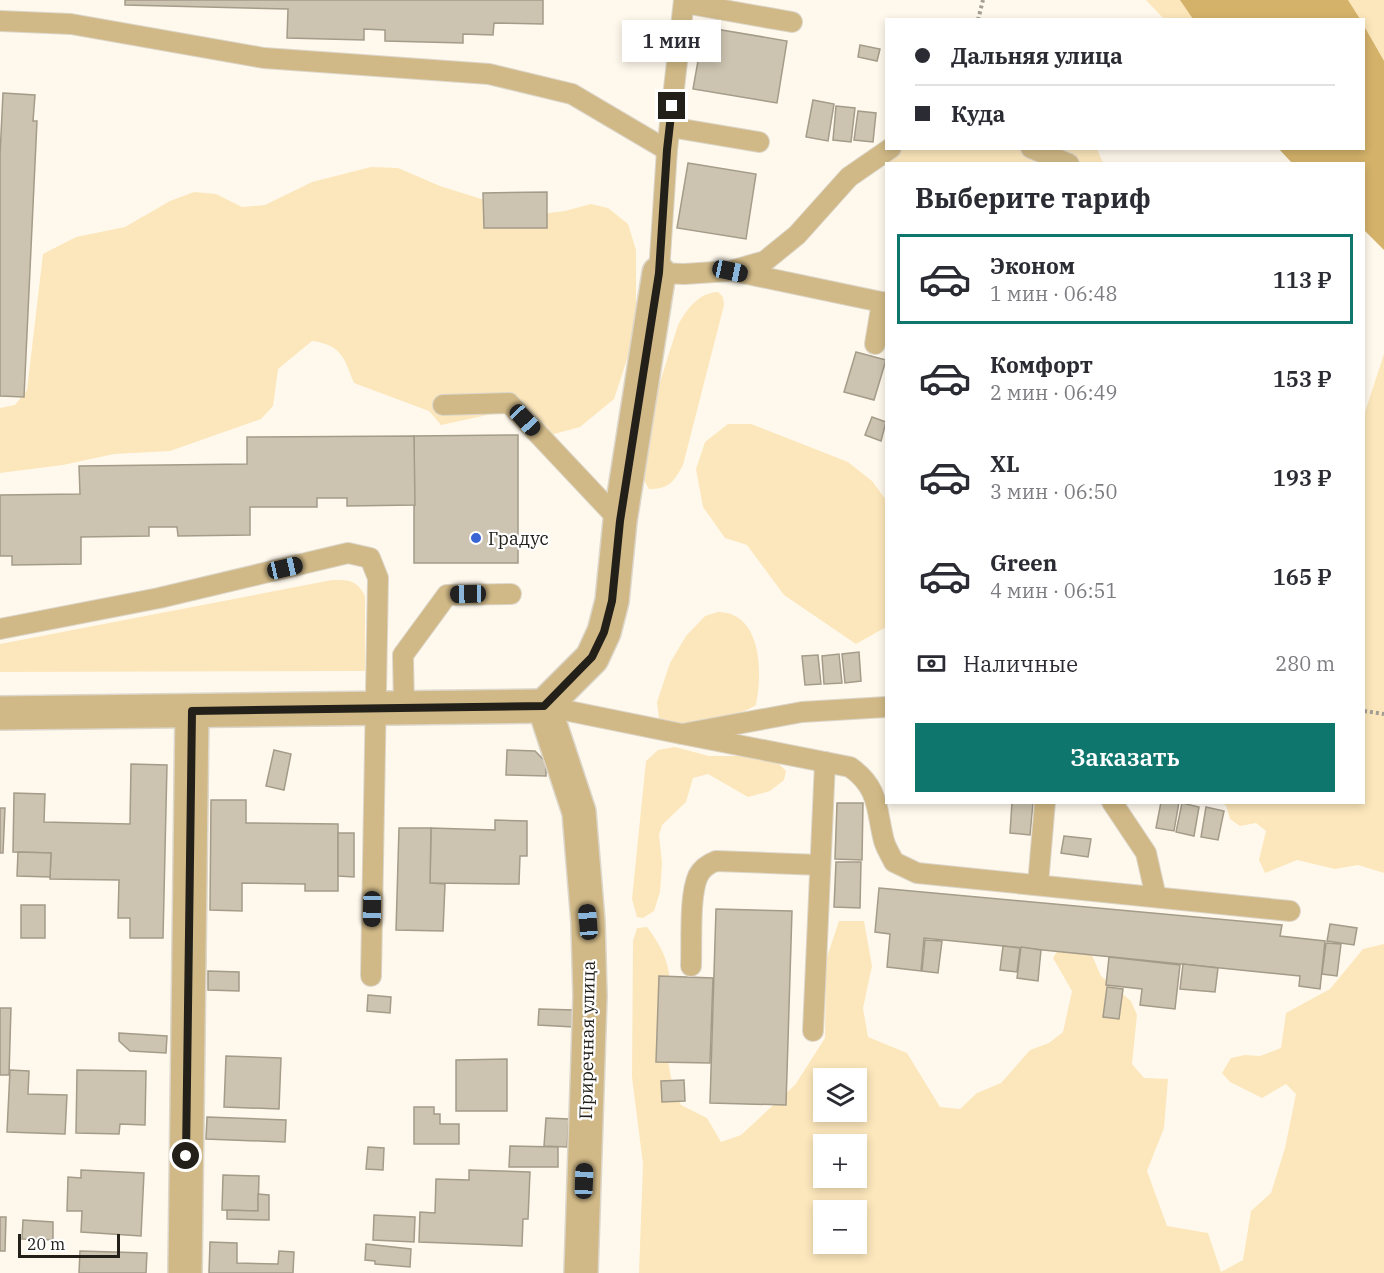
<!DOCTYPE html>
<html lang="ru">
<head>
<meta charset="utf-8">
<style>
	:root { --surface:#fff; --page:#f2f2f3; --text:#2b2b33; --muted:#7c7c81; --line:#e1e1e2; --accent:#0f766e }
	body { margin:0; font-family:"IBM Plex Serif",serif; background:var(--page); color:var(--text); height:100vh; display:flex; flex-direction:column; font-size:22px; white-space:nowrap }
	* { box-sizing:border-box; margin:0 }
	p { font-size:20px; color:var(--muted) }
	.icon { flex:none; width:33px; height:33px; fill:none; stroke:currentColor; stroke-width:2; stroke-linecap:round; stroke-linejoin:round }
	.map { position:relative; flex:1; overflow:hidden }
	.side { position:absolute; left:885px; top:162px; width:480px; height:642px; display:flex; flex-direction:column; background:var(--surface); border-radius:0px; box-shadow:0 3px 9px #0003 }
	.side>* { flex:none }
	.hud { position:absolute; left:885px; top:18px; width:480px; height:132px; border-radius:0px; box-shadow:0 3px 9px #0003; display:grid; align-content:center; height:132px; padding:0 30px; background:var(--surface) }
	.fabs { position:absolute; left:813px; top:1068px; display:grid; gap:12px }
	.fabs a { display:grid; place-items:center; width:54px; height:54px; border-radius:0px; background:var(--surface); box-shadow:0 3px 9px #0003; font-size:30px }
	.scale { position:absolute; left:18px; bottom:15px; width:102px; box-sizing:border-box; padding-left:6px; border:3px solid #232019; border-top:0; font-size:16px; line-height:21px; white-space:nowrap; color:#232019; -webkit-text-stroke:4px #fff; paint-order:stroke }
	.end { position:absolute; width:27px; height:27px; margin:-14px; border:8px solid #232019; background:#fff; box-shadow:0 0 0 3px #fff }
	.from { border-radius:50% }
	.bubble { position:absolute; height:42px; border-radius:0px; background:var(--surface); box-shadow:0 3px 9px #0003; font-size:20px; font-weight:600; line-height:42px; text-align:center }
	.car { position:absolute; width:18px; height:36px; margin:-18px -9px; border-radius:8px; box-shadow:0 0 4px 2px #0007; background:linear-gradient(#222 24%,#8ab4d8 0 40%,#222 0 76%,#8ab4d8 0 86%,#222 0) }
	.hud b { display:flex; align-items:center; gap:21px; height:57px; font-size:22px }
	.hud b+b { border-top:2px solid var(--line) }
	.hud i { width:15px; height:15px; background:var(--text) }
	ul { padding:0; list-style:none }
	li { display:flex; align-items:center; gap:18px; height:90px; margin:0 12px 9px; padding:0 18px; border:3px solid transparent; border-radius:0px }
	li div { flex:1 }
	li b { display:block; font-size:22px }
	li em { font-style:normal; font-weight:600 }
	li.on { border-color:var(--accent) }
	li>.icon { width:54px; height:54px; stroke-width:1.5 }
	h2 { padding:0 30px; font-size:27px; line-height:72px }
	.pay { display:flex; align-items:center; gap:15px; height:66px; padding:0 30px; font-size:22px }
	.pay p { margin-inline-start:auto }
	.button { display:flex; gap:12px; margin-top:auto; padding:12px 30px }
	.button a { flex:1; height:69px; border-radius:0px; background:var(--accent); color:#fff; font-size:24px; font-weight:600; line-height:69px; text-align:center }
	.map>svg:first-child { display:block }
	.green { fill:#fce7bc; fill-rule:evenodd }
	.water { fill:#d4b26a }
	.building { fill:#ccc3b0; stroke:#a49b89; stroke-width:1.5 }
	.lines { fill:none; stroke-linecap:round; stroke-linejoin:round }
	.service-casing { stroke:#dcd6cb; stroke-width:22 }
	.minor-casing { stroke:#dcd6cb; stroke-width:36 }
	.path { stroke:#a39e94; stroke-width:4; stroke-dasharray:3 3; stroke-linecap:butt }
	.service { stroke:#d1b987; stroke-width:20 }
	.minor { stroke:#d1b987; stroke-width:33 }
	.route { stroke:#232019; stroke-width:8 }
	.poi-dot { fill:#3864d4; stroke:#fff; stroke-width:2 }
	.labels { text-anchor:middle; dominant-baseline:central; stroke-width:4.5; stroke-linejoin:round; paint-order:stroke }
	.poi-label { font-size:18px; fill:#232019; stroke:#fff; text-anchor:start }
	.street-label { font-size:18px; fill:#232019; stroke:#fff }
</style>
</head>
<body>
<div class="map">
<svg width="1384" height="1273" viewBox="0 0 1384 1273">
	<rect width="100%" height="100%" fill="#fff9ed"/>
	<g class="green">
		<path d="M1146,0H1197L1210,19H1164Z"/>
		<path d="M1330,0H1384V73L1364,49V20L1340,19Z"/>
		<path d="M892,148L1097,149L1103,163L889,164Z"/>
		<path d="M371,167L398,168L440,186L532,215L565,211L591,204L608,208L628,224L636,250V332L614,399L580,427L539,438L506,411L441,425L429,411L354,383C344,358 342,345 312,341L278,369L273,406L261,419L170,451L114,454L63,465L0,473V408L15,405L27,390L43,254L76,237L125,227L170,201L194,192L216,194L242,207L265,205L312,182Z"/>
		<path d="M718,292L723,297L724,305L683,465C674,481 670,489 649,489L642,477L639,449L678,325C687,309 698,293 718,292Z"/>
		<path d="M1384,354V873L1358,865L1335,869L1297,860L1265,873L1259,860L1266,831L1256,823L1240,826L1230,819L1226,805L1219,803L1364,802V415Z"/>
		<path d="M728,424H751L848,462L872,481L886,500V627L856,644L784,595L747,545L725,538L703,507L696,469L705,442Z"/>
		<path d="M332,580C349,580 357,580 365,596V671L0,672V644Z"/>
		<path d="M718,612C762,612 763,674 756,705C741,715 695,728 677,725C671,724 664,721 659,720L657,702L670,663L686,636L705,616Z"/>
		<path d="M675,747L709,756H743L776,761L786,771L784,780L770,791L748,797L708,774L693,778L686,802L662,825L659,835L662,863L660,892L654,911L643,918L637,917L632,899L646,761L658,750Z"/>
		<path d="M839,921H864L872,966L863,1008L868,1037L907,1053L940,1107L960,1109L977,1093L1001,1083L1030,1050L1049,1043L1063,1032L1072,991L1053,958L1061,945L1091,953L1101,976L1131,1001L1137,1015L1132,1064L1144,1078L1168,1079L1164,1128L1147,1171L1167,1226L1208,1233L1221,1272L1243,1260L1251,1211L1271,1193L1285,1148L1296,1094L1286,1084L1262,1098L1230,1082L1222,1073L1231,1058L1245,1055L1260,1056L1281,1048L1286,1013L1330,989L1363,949L1384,944V1273H639L643,1164L632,1077L633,941L637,928L647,927C656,939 665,953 668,968C674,996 667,1024 668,1052C668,1070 673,1089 681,1105L707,1118L721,1142L741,1135L795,1085L825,1038L826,960ZM824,1078H856V1112H824ZM824,1144H856V1178H824ZM824,1210H856V1244H824Z"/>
	</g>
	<g class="water">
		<path d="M1180,0H1348L1360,19H1193Z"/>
		<path d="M1364,26L1384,61V250L1364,230V164L1292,163L1279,149L1364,148Z"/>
	</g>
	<g class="building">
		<path d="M125,0H543V24L494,23L493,35L463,34V43L385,41V30L364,29V40L287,38L288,9L125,5Z"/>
		<path d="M704,27L787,41L777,103L693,89Z"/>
		<path d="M860,45L880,49L877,61L858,57Z"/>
		<path d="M3,93L35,95L33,121H37L24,397L0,396V155Z"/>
		<path d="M813,100L834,104L828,141L806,137Z"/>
		<path d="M836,106L855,108L851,142L833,140Z"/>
		<path d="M858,111L876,113L873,142L854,140Z"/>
		<path d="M688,163L756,174L746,239L677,228Z"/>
		<path d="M547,192V228H484L483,193Z"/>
		<path d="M856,352L886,360L874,400L844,392Z"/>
		<path d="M872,417L886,422L881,441L865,435Z"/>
		<path d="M518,435V563H414V436Z"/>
		<path d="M414,436L415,505L347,506V498H317V507H250V535L178,536L177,527H149V536L81,537V564L12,565V556H0V495L80,494L79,466L247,464V437Z"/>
		<path d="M859,652L861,681L845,683L842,654Z"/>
		<path d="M839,654L842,683L824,684L822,656Z"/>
		<path d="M818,655L821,684L805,685L802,656Z"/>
		<path d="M274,750L291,754L284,790L266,786Z"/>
		<path d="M507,750L535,751L546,762V776L506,775Z"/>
		<path d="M131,764L167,765L163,938H130V918H118L119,880L50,879L51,853L13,852L14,793L45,794L44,822L130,824Z"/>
		<path d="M211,800H246V823L338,824V891H305V884L242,883V911L210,910Z"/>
		<path d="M1012,802L1033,803L1030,835L1010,833Z"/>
		<path d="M1161,802H1179L1174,831L1156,828Z"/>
		<path d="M837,803H863L862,860L835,859Z"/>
		<path d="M1182,803L1199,807L1194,836L1176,832Z"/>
		<path d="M1206,807L1224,811L1218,840L1201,837Z"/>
		<path d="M0,808H5L3,853H0Z"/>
		<path d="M495,820L527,821V856H520L519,884L430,883L431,828L495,830Z"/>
		<path d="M399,828H431L430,883L445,884L443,931L396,930Z"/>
		<path d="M338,833H354V877L338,876Z"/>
		<path d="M1064,836L1091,839L1088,857L1061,853Z"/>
		<path d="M18,852L51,853L50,877L17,876Z"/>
		<path d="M836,862H861L860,908L834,907Z"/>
		<path d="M879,888L1282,925L1280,936L1325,941L1320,989L1299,986L1300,976L924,938L921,971L887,967L890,934L875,932Z"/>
		<rect x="21" y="905" width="24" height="33"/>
		<path d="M716,909L792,911L786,1105L710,1103Z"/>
		<path d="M1330,924L1357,928L1354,945L1327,941Z"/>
		<path d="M925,940L942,941L938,973L922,971Z"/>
		<path d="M1326,943L1341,944L1337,976L1322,974Z"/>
		<path d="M1003,946L1020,948L1017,972L1000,970Z"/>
		<path d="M1021,947L1041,950L1038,981L1017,978Z"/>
		<path d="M1109,957L1180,965L1175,1009L1140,1005L1142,989L1106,985Z"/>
		<path d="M1183,964L1218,968L1215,992L1180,989Z"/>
		<path d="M208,971L239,972V991L208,990Z"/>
		<path d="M659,976L713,978L710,1063L656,1062Z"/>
		<path d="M1107,987L1123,989L1119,1019L1103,1017Z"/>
		<path d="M368,995L391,997L390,1013L367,1011Z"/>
		<path d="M0,1008H11L9,1075H0Z"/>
		<path d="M539,1009L574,1010L573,1027L538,1025Z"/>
		<path d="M119,1033L167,1036L166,1053L130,1051L119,1041Z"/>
		<path d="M226,1056L281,1058L279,1109L224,1107Z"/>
		<path d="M507,1059V1111H456V1060Z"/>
		<path d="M10,1070L29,1071L28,1094L67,1095L65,1134L7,1132Z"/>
		<path d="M77,1070L146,1071L145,1125L120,1124L119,1134L76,1133Z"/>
		<path d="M684,1080L685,1101L662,1102L661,1081Z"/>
		<path d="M414,1107H434V1114H440V1124H459V1144H414Z"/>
		<path d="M207,1117L286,1120L285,1142L206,1139Z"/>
		<path d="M546,1118L569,1119L567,1147L544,1146Z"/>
		<path d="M510,1146L558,1147V1167H509Z"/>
		<path d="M368,1147L384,1148L383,1170L366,1169Z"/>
		<path d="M81,1170L144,1173L141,1236L81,1232L82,1211H67L68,1177L81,1178Z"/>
		<path d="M469,1170L530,1172L528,1219H523L522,1246L419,1242L420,1212L435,1213L436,1179L469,1180Z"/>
		<path d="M223,1175L259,1176L258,1211L222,1210Z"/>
		<path d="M258,1194L269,1195V1220L227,1219V1210L258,1211Z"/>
		<path d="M374,1215L415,1217L414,1242L373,1240Z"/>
		<path d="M0,1217H6L5,1251H0Z"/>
		<path d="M23,1220L53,1222V1240L22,1239Z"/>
		<path d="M210,1242L237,1243V1263L278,1264L279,1251L294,1252L293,1273H209Z"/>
		<path d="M366,1244L411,1249L410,1267L375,1264V1261L365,1260Z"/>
		<path d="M80,1251L147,1253L146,1273H79Z"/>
	</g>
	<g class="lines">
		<g class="service-casing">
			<g id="service">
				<path d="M684,0L667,150L659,273L684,274L730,271L765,261L797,235L849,177L891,148"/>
				<path d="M684,3L792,22"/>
				<path d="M0,21L71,24L264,58L489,74L572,94L667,150"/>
				<path d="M670,127L759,142"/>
				<path d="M1031,148L1069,164"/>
				<path d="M733,271L886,303"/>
				<path d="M875,344L882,302"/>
				<path d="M443,405L509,403L620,521"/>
				<path d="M0,629L159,598L348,553L370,558L378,578L371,976"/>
				<path d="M544,706L682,734L802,712L886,707"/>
				<path d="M404,707L403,655L447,595L511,594"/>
				<path d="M682,734L850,767C880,788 876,810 884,841C886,848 891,856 894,862L917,873L1290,911"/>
				<path d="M1112,802L1146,853L1156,897"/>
				<path d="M1038,884L1045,802"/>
				<path d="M691,966C692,942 689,896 698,876C702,868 708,864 716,861L820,865"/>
				<path d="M813,1031L825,762"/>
			</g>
		</g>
		<g class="minor-casing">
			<g id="minor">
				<path d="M544,706L579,812L588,922L590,996L581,1273"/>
				<path d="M544,706L592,658L604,632L612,601L620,521L659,273"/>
				<path d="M0,713L544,706"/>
				<path d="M185,1273L192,711"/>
			</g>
		</g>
		<g class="path">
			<path d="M978,20L983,0"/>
			<path d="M1364,711L1384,714"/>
		</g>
		<use href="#service" class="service"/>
		<use href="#minor" class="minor"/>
	</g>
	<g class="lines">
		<path class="route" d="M186,1156L192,711L544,706L592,657L604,632L612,601L620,521L659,273L667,150L672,106"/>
	</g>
	<circle class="poi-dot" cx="476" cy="538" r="6"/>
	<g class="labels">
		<g class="poi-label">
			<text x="488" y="538">Градус</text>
		</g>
		<g class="street-label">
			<text transform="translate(587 1040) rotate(-89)">Приречная улица</text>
		</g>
	</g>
</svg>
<div class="fabs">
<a><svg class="icon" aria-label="layers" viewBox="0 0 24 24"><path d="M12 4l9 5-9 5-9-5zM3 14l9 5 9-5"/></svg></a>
<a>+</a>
<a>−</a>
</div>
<div class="scale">20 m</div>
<i class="end from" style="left:186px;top:1156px"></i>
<i class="end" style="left:672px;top:106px"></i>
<div class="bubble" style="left:622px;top:20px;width:99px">1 мин</div>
<i class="car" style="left:730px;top:271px;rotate:102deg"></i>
<i class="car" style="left:525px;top:420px;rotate:137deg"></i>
<i class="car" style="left:285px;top:568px;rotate:77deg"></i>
<i class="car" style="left:468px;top:594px;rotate:269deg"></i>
<i class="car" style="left:372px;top:909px;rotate:181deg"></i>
<i class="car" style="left:588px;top:922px;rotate:355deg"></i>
<i class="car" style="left:584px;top:1181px;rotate:2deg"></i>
<div class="hud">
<b><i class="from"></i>Дальняя улица</b>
<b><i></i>Куда</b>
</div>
<section class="side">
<h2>Выберите тариф</h2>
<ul>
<li class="on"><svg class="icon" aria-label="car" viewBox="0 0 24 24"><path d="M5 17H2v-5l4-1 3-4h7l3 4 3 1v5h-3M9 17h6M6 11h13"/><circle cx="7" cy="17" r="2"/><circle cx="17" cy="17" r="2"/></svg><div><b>Эконом</b><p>1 мин · 06:48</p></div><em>113 ₽</em></li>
<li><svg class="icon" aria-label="car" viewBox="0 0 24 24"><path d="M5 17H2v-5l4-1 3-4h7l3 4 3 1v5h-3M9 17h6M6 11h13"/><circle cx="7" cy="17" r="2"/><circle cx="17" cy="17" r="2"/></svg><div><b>Комфорт</b><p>2 мин · 06:49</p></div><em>153 ₽</em></li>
<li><svg class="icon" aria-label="car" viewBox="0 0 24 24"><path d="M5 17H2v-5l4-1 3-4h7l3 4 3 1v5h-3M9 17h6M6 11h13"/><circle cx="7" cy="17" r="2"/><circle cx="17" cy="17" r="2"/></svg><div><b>XL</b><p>3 мин · 06:50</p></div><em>193 ₽</em></li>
<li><svg class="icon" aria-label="car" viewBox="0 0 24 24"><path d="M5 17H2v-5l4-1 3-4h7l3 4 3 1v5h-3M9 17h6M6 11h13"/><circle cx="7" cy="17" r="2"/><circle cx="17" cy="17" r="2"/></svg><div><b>Green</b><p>4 мин · 06:51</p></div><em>165 ₽</em></li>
</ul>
<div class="pay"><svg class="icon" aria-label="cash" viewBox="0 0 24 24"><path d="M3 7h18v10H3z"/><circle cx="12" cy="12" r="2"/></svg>Наличные<p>280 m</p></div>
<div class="button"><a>Заказать</a></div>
</section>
</div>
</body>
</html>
